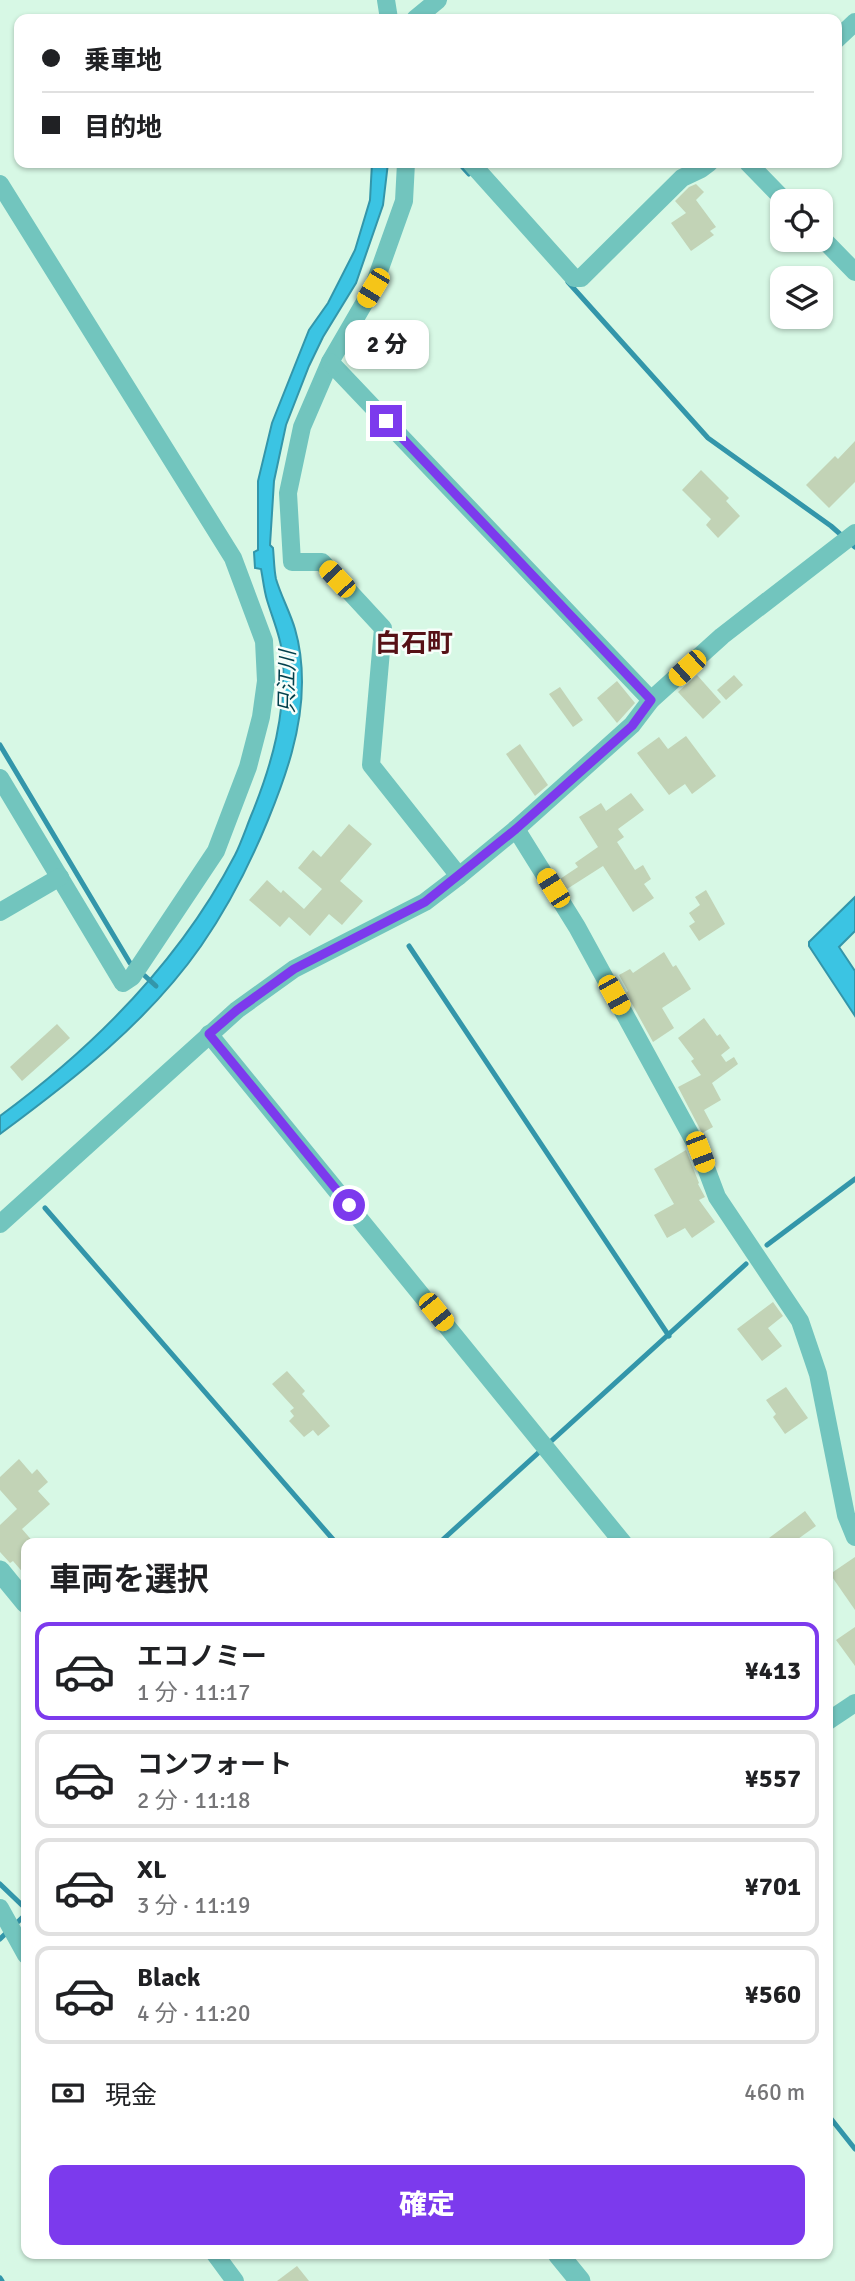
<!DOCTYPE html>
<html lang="ja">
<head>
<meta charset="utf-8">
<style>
	:root { --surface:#fff; --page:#f6f6f6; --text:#202124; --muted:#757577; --line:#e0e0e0; --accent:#7c3aed }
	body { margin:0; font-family:Signika,"Noto Sans JP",sans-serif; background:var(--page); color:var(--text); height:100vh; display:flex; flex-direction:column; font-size:26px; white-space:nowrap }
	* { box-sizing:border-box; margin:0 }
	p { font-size:23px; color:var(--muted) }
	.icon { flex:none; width:38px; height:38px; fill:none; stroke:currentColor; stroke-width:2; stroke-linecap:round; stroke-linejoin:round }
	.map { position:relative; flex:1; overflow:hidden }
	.drawer { position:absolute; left:21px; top:1538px; width:812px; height:721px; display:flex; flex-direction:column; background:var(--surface); border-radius:14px; box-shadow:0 2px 5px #0004 }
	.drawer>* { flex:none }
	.guide { position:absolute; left:14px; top:14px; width:828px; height:154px; border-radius:14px; box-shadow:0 2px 5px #0004; display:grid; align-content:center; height:154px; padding:0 28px; background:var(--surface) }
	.tools { position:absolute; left:770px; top:189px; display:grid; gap:14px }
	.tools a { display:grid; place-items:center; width:63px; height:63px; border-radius:14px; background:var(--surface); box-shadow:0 2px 5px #0004; font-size:35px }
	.end { position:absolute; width:32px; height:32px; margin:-16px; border:9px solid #7c3aed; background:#fff; box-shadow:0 0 0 4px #fff }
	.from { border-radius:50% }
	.bubble { position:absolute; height:49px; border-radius:14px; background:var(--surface); box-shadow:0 2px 5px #0004; font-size:23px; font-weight:800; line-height:49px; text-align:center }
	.car { position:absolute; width:21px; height:42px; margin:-21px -10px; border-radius:9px; box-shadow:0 0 5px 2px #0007; background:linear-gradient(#f5c518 24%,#345 0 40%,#f5c518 0 76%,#345 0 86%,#f5c518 0) }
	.guide b { display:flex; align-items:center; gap:24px; height:66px; font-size:26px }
	.guide b+b { border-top:2px solid var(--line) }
	.guide i { width:18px; height:18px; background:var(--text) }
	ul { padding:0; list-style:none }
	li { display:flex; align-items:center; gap:21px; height:98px; margin:0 14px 10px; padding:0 14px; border:4px solid var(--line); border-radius:14px }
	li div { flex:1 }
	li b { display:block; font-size:26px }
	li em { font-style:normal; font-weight:800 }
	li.on { border-color:var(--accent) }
	li>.icon { width:63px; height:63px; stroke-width:1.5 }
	h2 { padding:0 28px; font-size:32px; line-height:84px }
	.pay { display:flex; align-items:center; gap:18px; height:77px; padding:0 28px; font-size:26px }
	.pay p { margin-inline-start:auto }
	.primary-button { display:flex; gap:14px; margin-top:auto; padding:14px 28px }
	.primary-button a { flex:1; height:80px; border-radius:14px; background:var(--accent); color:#fff; font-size:28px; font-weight:800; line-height:80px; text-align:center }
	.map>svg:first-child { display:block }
	.water { fill:#3bc4e3; stroke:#3396aa; stroke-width:2 }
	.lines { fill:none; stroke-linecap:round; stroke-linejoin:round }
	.stream { stroke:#3396aa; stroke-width:5 }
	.building { fill:#c2d3b6 }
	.minor { stroke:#72c5be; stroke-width:18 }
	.tertiary { stroke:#72c5be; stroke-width:21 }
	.route { stroke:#7c3aed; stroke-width:9 }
	.labels { text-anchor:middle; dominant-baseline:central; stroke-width:5; stroke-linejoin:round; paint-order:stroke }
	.water-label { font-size:21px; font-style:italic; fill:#003f4b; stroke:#f7fefa }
	.district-label { font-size:26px; font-weight:bold; fill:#561116; stroke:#f7fefa }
</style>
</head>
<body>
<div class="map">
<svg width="855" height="2281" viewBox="0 0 855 2281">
	<rect width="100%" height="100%" fill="#d7f8e5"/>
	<g class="water">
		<path d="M372,163H388L383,205L356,283L323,337L309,366L286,425L274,481L270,545L273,548C274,558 274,570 276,579C281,596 290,612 295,629C300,646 302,664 302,682C302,730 286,776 268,820C250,864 228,907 201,946C148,1022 73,1080 0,1134V1116C95,1046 180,961 235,855C242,841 247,825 253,811C273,761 285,715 283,661C282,640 273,620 267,600C264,590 263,579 261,569L255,568L254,552L258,550V481L272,423L309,330L328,303L355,250L370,200Z"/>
		<path d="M855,897V931L839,947L855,971V1016L809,946V942Z"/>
	</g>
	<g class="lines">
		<g class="stream">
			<path d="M459,163L469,174"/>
			<path d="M568,282L708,438L831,526L855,547"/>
			<path d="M0,745L130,963"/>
			<path d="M409,946L669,1336"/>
			<path d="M145,976L156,986"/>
			<path d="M45,1208L337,1544"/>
			<path d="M767,1245L855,1179"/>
			<path d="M438,1544L746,1264"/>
			<path d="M0,1884L26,1909"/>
			<path d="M0,1939L26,1914"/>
			<path d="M828,2115L855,2149"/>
			<path d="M0,2278L2,2281"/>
		</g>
	</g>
	<g class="building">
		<path d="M696,184L704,192L696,200L716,227L710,231L714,235L691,251L671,223L686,213L675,201L689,187Z"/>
		<path d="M855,441V482L829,508L806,485L835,456L838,459Z"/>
		<path d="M701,470L729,498L726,501L740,516L718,538L706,525L711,519L682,490Z"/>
		<path d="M697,675L721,702L703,719L678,692Z"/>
		<path d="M734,675L743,685L726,700L717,690Z"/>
		<path d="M617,681L635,703L617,723L597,698Z"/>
		<path d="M560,687L583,720L573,727L549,694Z"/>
		<path d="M686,736L716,776L692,794L685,784L669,795L637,753L659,737L668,749Z"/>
		<path d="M520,744L548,785L535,796L506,754Z"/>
		<path d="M631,793L644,810L618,829L624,837L617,842L635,870L643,865L651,879L644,884L654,898L633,912L603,866L567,889L560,879L578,867L575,863L598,847L579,817L601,803L606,811Z"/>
		<path d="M349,824L372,844L340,881L363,901L342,925L329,914L310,936L289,917L280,927L249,900L267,880L281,893L283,890L304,909L322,889L298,868L313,850L321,857Z"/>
		<path d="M706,890L725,924L699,941L689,926L695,922L689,913L700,905L695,897Z"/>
		<path d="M664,952L673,967L676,965L691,989L662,1008L674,1028L653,1042L626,993L628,991L619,975L630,969L633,973Z"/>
		<path d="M704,1018L717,1036L720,1034L730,1048L721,1055L726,1062L734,1057L738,1064L712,1083L721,1100L704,1110L713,1127L702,1133L678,1087L701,1075L691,1061L694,1059L678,1038Z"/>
		<path d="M57,1024L70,1038L22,1081L10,1067Z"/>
		<path d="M686,1150L699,1183L698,1184L705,1197L699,1200L715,1222L692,1238L685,1228L667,1238L654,1215L674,1204L654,1169Z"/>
		<path d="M773,1302L783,1316L768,1328L782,1346L762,1361L737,1329Z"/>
		<path d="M287,1371L305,1391L302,1394L330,1426L318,1436L313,1430L304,1437L289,1421L294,1416L290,1411L294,1408L272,1384Z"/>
		<path d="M786,1387L808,1418L785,1434L773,1417L776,1414L766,1400Z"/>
		<path d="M19,1459L32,1474L37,1469L48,1482L38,1491L50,1504L22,1529L35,1544H26V1576L13,1561L10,1563L0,1552V1525L17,1509L0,1490V1477Z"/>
		<path d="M805,1511L816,1526L791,1544H761Z"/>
		<path d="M855,1557V1610L830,1574Z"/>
		<path d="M855,1627V1666L836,1640Z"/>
		<path d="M297,2266L309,2281H277Z"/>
	</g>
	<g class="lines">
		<g class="minor">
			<path d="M386,0L389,19"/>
			<path d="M415,19L438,0"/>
			<path d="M836,40L855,22"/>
			<path d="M406,163L404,201L373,288L330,362L302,427L288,493L292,562H322L383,628L371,765L459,876"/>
			<path d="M471,163L574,278H581L682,178L701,169L709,163"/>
			<path d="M748,163L785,201"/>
			<path d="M0,184L233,558L264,641L266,681L261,717L248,767L216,851L132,977L123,983L0,778"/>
			<path d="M821,237L855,272"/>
			<path d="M330,362L651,700"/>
			<path d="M516,829L577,927L700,1152L717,1197L800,1321L818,1374L846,1515L855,1537"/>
			<path d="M0,912L60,877"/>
			<path d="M209,1034L624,1544"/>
			<path d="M0,1224L237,1010L294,969L425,902L459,876L516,829L632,725L651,700L722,636L855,533"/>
			<path d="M828,1721L855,1703"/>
			<path d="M0,1908L26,1955"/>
			<path d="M215,2254L235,2281"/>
		</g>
		<g class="tertiary">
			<path d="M0,1571L26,1603"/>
			<path d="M558,2254L580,2281"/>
		</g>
	</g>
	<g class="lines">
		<path class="route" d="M349,1205L209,1034L237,1010L294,969L425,902L516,829L632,726L651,700L386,421"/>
	</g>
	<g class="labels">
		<g class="water-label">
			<text transform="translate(287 682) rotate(-89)">只江川</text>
		</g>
		<g class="district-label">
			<text x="414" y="644">白石町</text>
		</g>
	</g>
</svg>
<div class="tools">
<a><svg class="icon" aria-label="locate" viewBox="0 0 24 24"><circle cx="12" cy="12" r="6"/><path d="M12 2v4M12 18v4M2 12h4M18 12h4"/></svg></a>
<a><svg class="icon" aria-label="layers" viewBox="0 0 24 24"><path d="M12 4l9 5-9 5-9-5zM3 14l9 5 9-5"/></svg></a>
</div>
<i class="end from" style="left:349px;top:1205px"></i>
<i class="end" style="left:386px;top:421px"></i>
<div class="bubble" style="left:345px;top:320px;width:84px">2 分</div>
<i class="car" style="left:373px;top:288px;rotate:211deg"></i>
<i class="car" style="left:337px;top:579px;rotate:317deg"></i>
<i class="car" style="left:687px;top:668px;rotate:228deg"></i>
<i class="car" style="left:553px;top:888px;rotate:328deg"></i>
<i class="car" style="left:614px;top:995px;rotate:151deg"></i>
<i class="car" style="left:700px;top:1152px;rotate:159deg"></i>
<i class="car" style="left:436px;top:1312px;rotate:141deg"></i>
<div class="guide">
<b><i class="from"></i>乗車地</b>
<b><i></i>目的地</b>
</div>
<section class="drawer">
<h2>車両を選択</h2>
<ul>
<li class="on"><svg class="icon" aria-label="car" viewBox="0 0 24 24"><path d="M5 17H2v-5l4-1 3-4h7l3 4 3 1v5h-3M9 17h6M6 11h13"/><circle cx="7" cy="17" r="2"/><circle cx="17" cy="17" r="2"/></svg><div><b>エコノミー</b><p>1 分 · 11:17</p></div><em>¥413</em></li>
<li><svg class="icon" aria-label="car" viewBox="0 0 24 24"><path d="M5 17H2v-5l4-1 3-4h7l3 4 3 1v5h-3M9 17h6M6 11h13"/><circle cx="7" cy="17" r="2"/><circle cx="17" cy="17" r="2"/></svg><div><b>コンフォート</b><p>2 分 · 11:18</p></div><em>¥557</em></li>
<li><svg class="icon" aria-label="car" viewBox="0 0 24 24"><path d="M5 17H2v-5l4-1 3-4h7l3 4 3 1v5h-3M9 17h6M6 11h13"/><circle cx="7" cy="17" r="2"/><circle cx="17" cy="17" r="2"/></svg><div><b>XL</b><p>3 分 · 11:19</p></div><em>¥701</em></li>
<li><svg class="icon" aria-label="car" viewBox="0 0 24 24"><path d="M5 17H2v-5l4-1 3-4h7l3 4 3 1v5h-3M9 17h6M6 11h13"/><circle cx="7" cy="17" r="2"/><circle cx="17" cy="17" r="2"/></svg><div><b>Black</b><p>4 分 · 11:20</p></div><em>¥560</em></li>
</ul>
<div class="pay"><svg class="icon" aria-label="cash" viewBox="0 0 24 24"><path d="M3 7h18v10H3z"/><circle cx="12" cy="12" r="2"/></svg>現金<p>460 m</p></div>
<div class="primary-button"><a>確定</a></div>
</section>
</div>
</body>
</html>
